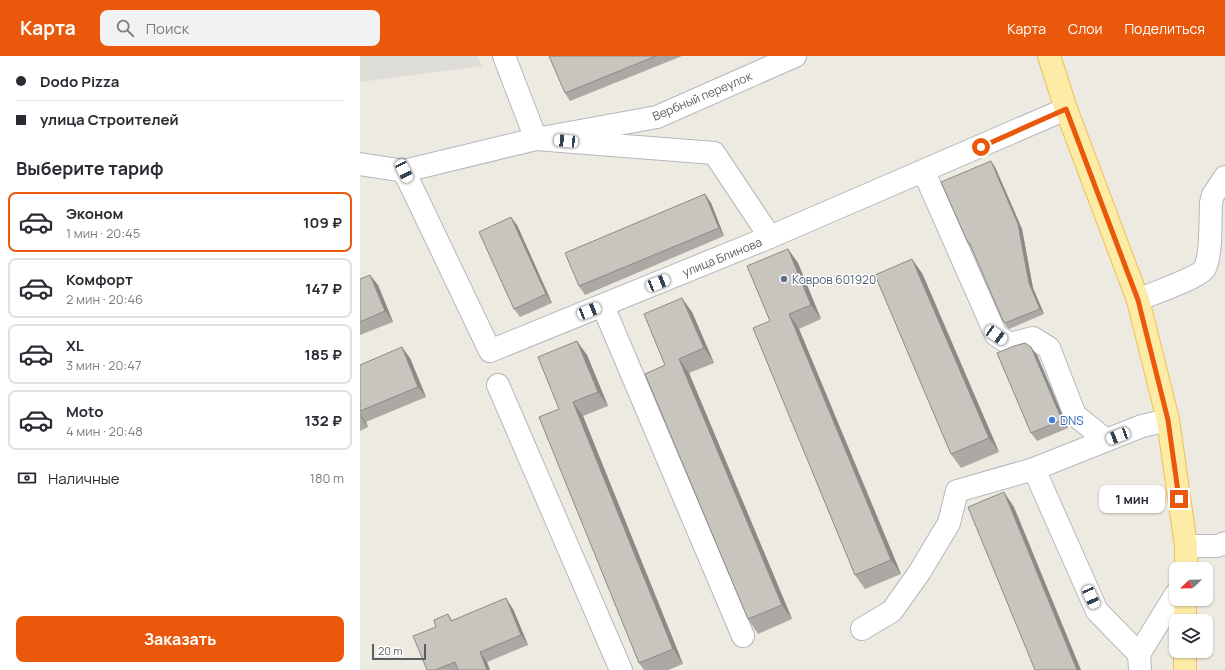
<!DOCTYPE html>
<html lang="ru">
<head>
<meta charset="utf-8">
<style>
	:root { --surface:#fff; --page:#f2f2f3; --text:#2b2b33; --muted:#7c7c81; --line:#e1e1e2; --accent:#ea580c }
	body { margin:0; font-family:Manrope,sans-serif; background:var(--page); color:var(--text); height:100vh; display:flex; flex-direction:column; font-size:15px; white-space:nowrap }
	* { box-sizing:border-box; margin:0 }
	p { font-size:13px; color:var(--muted) }
	.icon { flex:none; width:22px; height:22px; fill:none; stroke:currentColor; stroke-width:2; stroke-linecap:round; stroke-linejoin:round }
	.map { position:relative; flex:1; overflow:hidden }
	.sheet { display:flex; flex-direction:column; background:var(--surface); width:360px }
	.sheet>* { flex:none }
	.banner { display:grid; align-content:center; height:88px; padding:0 16px; background:var(--surface) }
	.needle { width:26px; rotate:248deg }
	.buttons { position:absolute; left:809px; top:506px; display:grid; gap:8px }
	.buttons a { display:grid; place-items:center; width:44px; height:44px; border-radius:8px; background:var(--surface); box-shadow:0 1px 3px #0004; font-size:20px }
	.scale { position:absolute; left:12px; bottom:10px; width:54px; box-sizing:border-box; padding-left:4px; border:2px solid #5a5e62; border-top:0; font-size:11px; line-height:14px; white-space:nowrap; color:#5a5e62; -webkit-text-stroke:3px #fff; paint-order:stroke }
	.end { position:absolute; width:18px; height:18px; margin:-9px; border:5px solid #ea580c; background:#fff; box-shadow:0 0 0 2px #fff }
	.from { border-radius:50% }
	.bubble { position:absolute; height:28px; border-radius:8px; background:var(--surface); box-shadow:0 1px 3px #0004; font-size:13px; font-weight:700; line-height:28px; text-align:center }
	.car { position:absolute; width:12px; height:24px; margin:-12px -6px; border-radius:5px; box-shadow:0 0 3px 1px #0007; background:linear-gradient(#fff 24%,#345 0 40%,#fff 0 76%,#345 0 86%,#fff 0) }
	.banner b { display:flex; align-items:center; gap:14px; height:38px; font-size:15px }
	.banner b+b { border-top:1px solid var(--line) }
	.banner i { width:10px; height:10px; background:var(--text) }
	ul { padding:0; list-style:none }
	li { display:flex; align-items:center; gap:12px; height:60px; margin:0 8px 6px; padding:0 8px; border:2px solid var(--line); border-radius:8px }
	li div { flex:1 }
	li b { display:block; font-size:15px }
	li em { font-style:normal; font-weight:700 }
	li.current { border-color:var(--accent) }
	li>.icon { width:36px; height:36px; stroke-width:1.5 }
	h2 { padding:0 16px; font-size:18px; line-height:48px }
	.pay { display:flex; align-items:center; gap:10px; height:44px; padding:0 16px; font-size:15px }
	.pay p { margin-inline-start:auto }
	.primary-button { display:flex; gap:8px; margin-top:auto; padding:8px 16px }
	.primary-button a { flex:1; height:46px; border-radius:8px; background:var(--accent); color:#fff; font-size:16px; font-weight:700; line-height:46px; text-align:center }
	header { display:flex; align-items:center; gap:24px; box-sizing:border-box; height:56px; padding:0 20px; background:var(--accent); color:#fff }
	header strong { font-size:19px }
	nav { display:flex; gap:22px; margin-inline-start:auto; font-size:14px }
	.search { width:280px; height:36px; background:var(--page); display:flex; align-items:center; gap:10px; box-sizing:border-box; padding:0 14px; border-radius:8px; color:var(--muted); font-size:15px }
	main { display:flex; flex:1; min-height:0 }
	.map>svg:first-child { display:block }
	.industrial { fill:#dedcd6 }
	.lines { fill:none; stroke-linecap:round; stroke-linejoin:round }
	.minor-casing { stroke:#b4b8bc; stroke-width:24 }
	.major-casing { stroke:#efbf59; stroke-width:24 }
	.minor { stroke:#fff; stroke-width:22 }
	.major { stroke:#fdeca6; stroke-width:22 }
	.wall { fill:#aca9a4 }
	.shaded-wall { fill:#8c8a86 }
	.building { fill:#c8c5bf; stroke:#8c8a86 }
	.route { stroke:#ea580c; stroke-width:5 }
	.service-dot { fill:#5c6f8a; stroke:#fff; stroke-width:1.5 }
	.shop-dot { fill:#3f7fe0; stroke:#fff; stroke-width:1.5 }
	.labels { text-anchor:middle; dominant-baseline:central; stroke-width:3; stroke-linejoin:round; paint-order:stroke }
	.street-label { font-size:12px; fill:#5a5e62; stroke:#fff }
	.service-label { font-size:12px; fill:#4e5e75; stroke:#fff; text-anchor:start }
	.shop-label { font-size:12px; fill:#366cbe; stroke:#fff; text-anchor:start }
</style>
</head>
<body>
<header>
<strong>Карта</strong>
<div class="search"><svg class="icon" aria-label="search" viewBox="0 0 24 24"><circle cx="10" cy="10" r="6"/><path d="M15 15l6 6"/></svg>Поиск</div>
<nav><a>Карта</a><a>Слои</a><a>Поделиться</a></nav>
</header>
<main>
<section class="sheet">
<div class="banner">
<b><i class="from"></i>Dodo Pizza</b>
<b><i></i>улица Строителей</b>
</div>
<h2>Выберите тариф</h2>
<ul>
<li class="current"><svg class="icon" aria-label="car" viewBox="0 0 24 24"><path d="M5 17H2v-5l4-1 3-4h7l3 4 3 1v5h-3M9 17h6M6 11h13"/><circle cx="7" cy="17" r="2"/><circle cx="17" cy="17" r="2"/></svg><div><b>Эконом</b><p>1 мин · 20:45</p></div><em>109 ₽</em></li>
<li><svg class="icon" aria-label="car" viewBox="0 0 24 24"><path d="M5 17H2v-5l4-1 3-4h7l3 4 3 1v5h-3M9 17h6M6 11h13"/><circle cx="7" cy="17" r="2"/><circle cx="17" cy="17" r="2"/></svg><div><b>Комфорт</b><p>2 мин · 20:46</p></div><em>147 ₽</em></li>
<li><svg class="icon" aria-label="car" viewBox="0 0 24 24"><path d="M5 17H2v-5l4-1 3-4h7l3 4 3 1v5h-3M9 17h6M6 11h13"/><circle cx="7" cy="17" r="2"/><circle cx="17" cy="17" r="2"/></svg><div><b>XL</b><p>3 мин · 20:47</p></div><em>185 ₽</em></li>
<li><svg class="icon" aria-label="car" viewBox="0 0 24 24"><path d="M5 17H2v-5l4-1 3-4h7l3 4 3 1v5h-3M9 17h6M6 11h13"/><circle cx="7" cy="17" r="2"/><circle cx="17" cy="17" r="2"/></svg><div><b>Moto</b><p>4 мин · 20:48</p></div><em>132 ₽</em></li>
</ul>
<div class="pay"><svg class="icon" aria-label="cash" viewBox="0 0 24 24"><path d="M3 7h18v10H3z"/><circle cx="12" cy="12" r="2"/></svg>Наличные<p>180 m</p></div>
<div class="primary-button"><a>Заказать</a></div>
</section>
<div class="map">
<svg width="865" height="614" viewBox="0 0 865 614">
	<rect width="100%" height="100%" fill="#edeae2"/>
	<path class="industrial" d="M0,0H117L122,10L0,26Z"/>
	<g class="lines">
		<g class="minor-casing">
			<g id="minor">
				<path d="M144,0L176,83L354,97L410,181"/>
				<path d="M0,108L44,115L130,295L410,181L706,53"/>
				<path d="M44,115L176,83L297,61L435,0"/>
				<path d="M564,116L636,279L650,288L673,282L689,292L715,359L746,384"/>
				<path d="M778,244C791,238 839,222 845,212C852,197 850,164 851,147L853,139L865,121"/>
				<path d="M243,250L383,580"/>
				<path d="M138,329L261,614"/>
				<path d="M674,413L782,370L808,364"/>
				<path d="M826,490H857L865,487"/>
				<path d="M502,573L532,555L559,517L589,467L597,435L674,413L737,555L779,598"/>
				<path d="M780,614L779,598L816,538"/>
			</g>
		</g>
		<g class="major-casing">
			<g id="major">
				<path d="M689,0L706,53L778,244L808,364L826,490V513"/>
				<path d="M825,565V543"/>
				<path d="M825,614V595"/>
			</g>
		</g>
		<use href="#minor" class="minor"/>
		<use href="#major" class="major"/>
	</g>
	<g class="wall">
		<path d="M189,0H322L210,45L205,37Z"/>
		<path d="M635,111L662,173L673,232L684,258L649,273L647,271L643,265L612,192V193L608,187Z"/>
		<path d="M345,138L351,147L364,180L225,239L219,230Z"/>
		<path d="M157,169L192,247L160,261L154,253Z"/>
		<path d="M428,193L438,207L461,263L439,273L541,518L505,533L495,519L410,265Z"/>
		<path d="M562,217L639,396L601,412L591,398Z"/>
		<path d="M0,223L18,229L33,266L0,279Z"/>
		<path d="M332,256L354,307L329,317L432,563L398,578L388,563L305,309Z"/>
		<path d="M227,299L248,350L223,360L323,608L308,614H284L279,607L199,353Z"/>
		<path d="M677,299L708,372L677,385L671,377Z"/>
		<path d="M50,302L66,341L6,366L8,371L0,375V309Z"/>
		<path d="M153,553L168,589L127,606L130,614H67L76,571L88,558L92,564Z"/>
	</g>
	<g class="shaded-wall">
		<path d="M631,105L635,111L662,173L673,232L684,258L680,253L669,227Z"/>
		<path d="M345,138L351,147L364,180L359,172Z"/>
		<path d="M151,161L157,169L192,247L186,238Z"/>
		<path d="M428,193L438,207L461,263L451,249Z"/>
		<path d="M552,203L562,217L639,396L629,382Z"/>
		<path d="M10,219L18,229L33,266L25,255Z"/>
		<path d="M322,242L332,256L354,307L344,292Z"/>
		<path d="M429,258L439,273L541,518L531,504Z"/>
		<path d="M217,285L227,299L248,350L238,336Z"/>
		<path d="M42,291L50,302L66,341L58,331Z"/>
		<path d="M671,291L677,299L708,372L702,364Z"/>
		<path d="M319,303L329,317L432,563L422,549Z"/>
		<path d="M213,346L223,360L323,608L313,593Z"/>
		<path d="M0,358L6,366L8,371L1,361Z"/>
		<path d="M644,436L654,451L721,614H717Z"/>
		<path d="M146,542L153,553L168,589L161,579Z"/>
		<path d="M120,596L127,606L130,614H127Z"/>
	</g>
	<g class="building">
		<path d="M189,0H296L205,37Z"/>
		<path d="M631,105L658,168L669,227L680,253L645,267L643,265L609,186L608,187L581,126Z"/>
		<path d="M345,138L359,172L219,230L205,197Z"/>
		<path d="M151,161L186,238L154,253L119,176Z"/>
		<path d="M428,193L451,249L429,258L531,504L495,519L393,272L410,265L387,210Z"/>
		<path d="M552,203L629,382L591,398L515,219Z"/>
		<path d="M10,219L25,255L0,266V223Z"/>
		<path d="M322,242L344,292L319,303L422,549L388,563L285,318L305,309L284,258Z"/>
		<path d="M217,285L238,336L213,346L313,593L279,607L179,361L199,353L178,301Z"/>
		<path d="M665,287L671,291L702,364L671,377L637,297L654,290Z"/>
		<path d="M42,291L58,331L0,355V309Z"/>
		<path d="M644,436L717,614H675L608,451Z"/>
		<path d="M146,542L161,579L120,596L127,614H98L95,606L75,614H67L53,580L76,571L74,564L88,558L91,565Z"/>
	</g>
	<g class="lines">
		<path class="route" d="M621,91L706,53L778,244L808,364L819,443"/>
	</g>
	<circle class="service-dot" cx="424" cy="223" r="4"/>
	<circle class="shop-dot" cx="692" cy="364" r="4"/>
	<g class="labels">
		<g class="street-label">
			<text transform="translate(342 40) rotate(-23)">Вербный переулок</text>
			<text transform="translate(362 201) rotate(-22)">улица Блинова</text>
		</g>
		<g class="service-label">
			<text x="432" y="223">Ковров 601920</text>
		</g>
		<g class="shop-label">
			<text x="700" y="364">DNS</text>
		</g>
	</g>
</svg>
<div class="buttons">
<a><svg class="needle" viewBox="-14 -14 28 28"><path d="M0-13l5 13h-10z" fill="#e53935"/><path d="M0 13l5-13h-10z" fill="#7c7c81"/></svg></a>
<a><svg class="icon" aria-label="layers" viewBox="0 0 24 24"><path d="M12 4l9 5-9 5-9-5zM3 14l9 5 9-5"/></svg></a>
</div>
<div class="scale">20 m</div>
<i class="end from" style="left:621px;top:91px"></i>
<i class="end" style="left:819px;top:443px"></i>
<div class="bubble" style="left:739px;top:429px;width:66px">1 мин</div>
<i class="car" style="left:206px;top:85px;rotate:275deg"></i>
<i class="car" style="left:44px;top:115px;rotate:154deg"></i>
<i class="car" style="left:298px;top:227px;rotate:68deg"></i>
<i class="car" style="left:229px;top:255px;rotate:68deg"></i>
<i class="car" style="left:636px;top:279px;rotate:125deg"></i>
<i class="car" style="left:758px;top:380px;rotate:249deg"></i>
<i class="car" style="left:731px;top:541px;rotate:156deg"></i>
</div>
</main>
</body>
</html>
